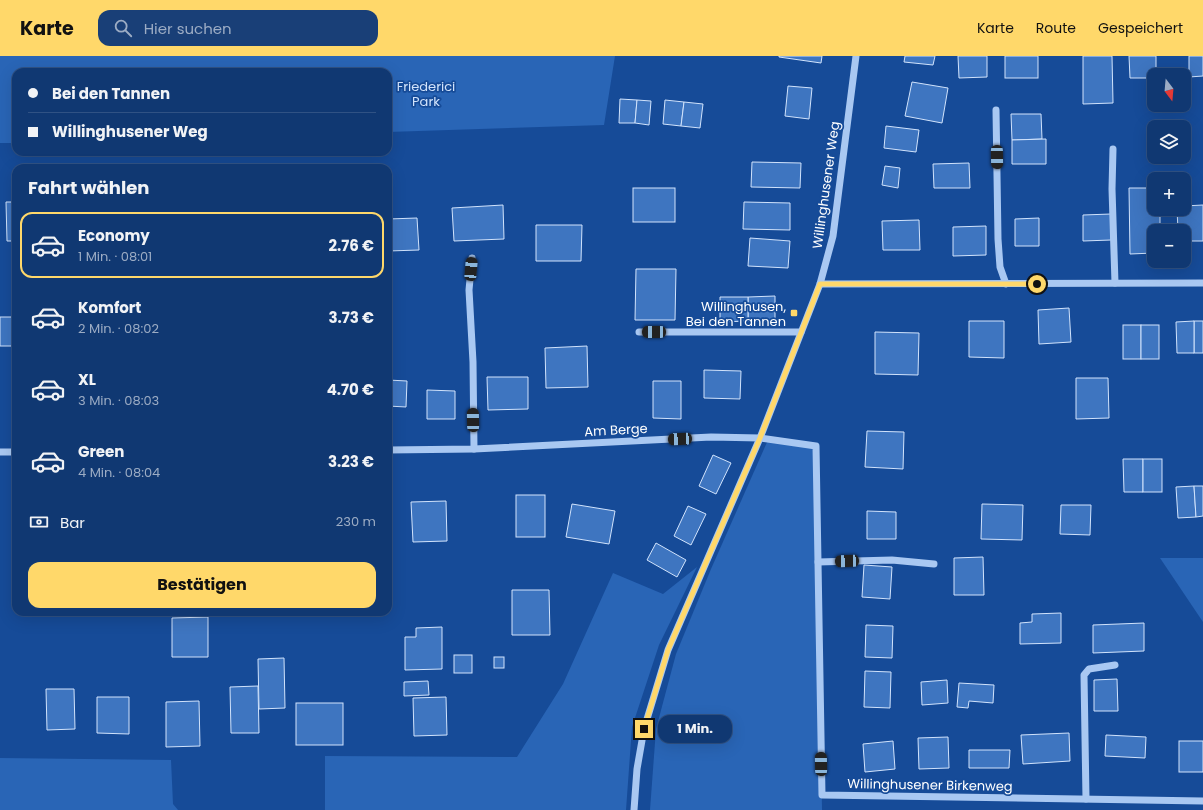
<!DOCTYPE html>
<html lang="de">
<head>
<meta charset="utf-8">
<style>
	:root { --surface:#103872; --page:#193f77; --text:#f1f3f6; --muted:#9cacc4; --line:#305284; --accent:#ffd86a }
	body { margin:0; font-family:Poppins,sans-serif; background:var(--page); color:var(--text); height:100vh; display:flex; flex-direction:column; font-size:15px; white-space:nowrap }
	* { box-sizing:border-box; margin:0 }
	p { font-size:13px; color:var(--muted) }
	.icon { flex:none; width:22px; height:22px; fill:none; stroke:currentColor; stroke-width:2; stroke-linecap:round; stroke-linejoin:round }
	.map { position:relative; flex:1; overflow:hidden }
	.side { position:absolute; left:12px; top:108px; width:380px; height:452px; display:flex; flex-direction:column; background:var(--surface); border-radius:12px; box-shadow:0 4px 16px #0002,0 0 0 1px var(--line) }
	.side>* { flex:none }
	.guide { position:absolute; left:12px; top:12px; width:380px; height:88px; border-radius:12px; box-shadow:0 4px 16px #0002,0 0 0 1px var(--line); display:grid; align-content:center; height:88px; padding:0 16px; background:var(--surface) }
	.needle { width:26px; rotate:164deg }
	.fabs { position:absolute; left:1147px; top:12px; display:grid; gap:8px }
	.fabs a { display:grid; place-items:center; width:44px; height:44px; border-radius:8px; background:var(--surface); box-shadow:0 4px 16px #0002,0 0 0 1px var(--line); font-size:20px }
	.end { position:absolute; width:18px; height:18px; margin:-9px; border:5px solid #ffd86a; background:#111; box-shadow:0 0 0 2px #111 }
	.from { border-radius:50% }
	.bubble { position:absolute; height:28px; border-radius:12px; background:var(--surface); box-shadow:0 4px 16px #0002,0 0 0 1px var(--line); font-size:13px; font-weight:700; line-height:28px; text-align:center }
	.car { position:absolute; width:12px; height:24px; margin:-12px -6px; border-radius:5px; box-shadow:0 0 3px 1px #0007; background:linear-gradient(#222 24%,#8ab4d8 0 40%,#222 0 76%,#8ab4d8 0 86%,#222 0) }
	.guide b { display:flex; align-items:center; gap:14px; height:38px; font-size:15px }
	.guide b+b { border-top:1px solid var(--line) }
	.guide i { width:10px; height:10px; background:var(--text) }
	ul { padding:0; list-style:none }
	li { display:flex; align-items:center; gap:12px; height:66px; margin:0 8px 6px; padding:0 8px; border:2px solid transparent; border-radius:12px }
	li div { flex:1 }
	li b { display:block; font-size:15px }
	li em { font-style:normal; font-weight:700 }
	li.on { border-color:var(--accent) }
	li>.icon { width:36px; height:36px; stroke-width:1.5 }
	h2 { padding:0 16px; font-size:18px; line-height:48px }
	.pay { display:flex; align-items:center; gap:10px; height:44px; padding:0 16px; font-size:15px }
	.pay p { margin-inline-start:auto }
	.primary-button { display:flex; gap:8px; margin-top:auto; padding:8px 16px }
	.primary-button a { flex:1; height:46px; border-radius:12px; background:var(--accent); color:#111; font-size:16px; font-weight:700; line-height:46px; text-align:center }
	header { display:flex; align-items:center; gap:24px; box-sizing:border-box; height:56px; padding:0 20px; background:var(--accent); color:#111 }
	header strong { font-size:19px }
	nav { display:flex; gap:22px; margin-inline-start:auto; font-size:14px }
	.search { width:280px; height:36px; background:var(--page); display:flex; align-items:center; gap:10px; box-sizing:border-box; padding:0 14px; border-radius:12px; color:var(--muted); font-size:15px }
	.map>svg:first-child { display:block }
	.green { fill:#2965b6 }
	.building { fill:#3e75c0; stroke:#d1e3fc }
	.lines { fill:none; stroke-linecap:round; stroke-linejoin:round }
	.minor { stroke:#a9c8f2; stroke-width:7 }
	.route { stroke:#ffd86a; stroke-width:5 }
	.poi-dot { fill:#ffd86a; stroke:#164b98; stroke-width:1.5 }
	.labels { text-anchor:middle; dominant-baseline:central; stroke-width:3.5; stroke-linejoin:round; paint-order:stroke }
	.park-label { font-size:13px; fill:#d1e3fc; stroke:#164b98 }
	.street-label { font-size:13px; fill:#fff; stroke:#164b98 }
	.poi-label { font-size:13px; fill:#fff; stroke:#164b98; text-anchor:end }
</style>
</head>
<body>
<header>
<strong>Karte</strong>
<div class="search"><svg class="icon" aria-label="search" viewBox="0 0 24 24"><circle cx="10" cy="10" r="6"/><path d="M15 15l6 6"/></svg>Hier suchen</div>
<nav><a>Karte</a><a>Route</a><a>Gespeichert</a></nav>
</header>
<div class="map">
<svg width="1203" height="754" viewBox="0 0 1203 754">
	<rect width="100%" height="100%" fill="#164b98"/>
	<g class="green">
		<path d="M0,0H615L604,69L388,76V16H16V87H0Z"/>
		<path d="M768,384L816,390L822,754H650L656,673L676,598L711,513Z"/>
		<path d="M1160,502H1203V566Z"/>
		<path d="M697,511L659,589L632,671L626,754H325V700L517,701L563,628L613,517L663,538Z"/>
		<path d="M0,702L171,704L173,748L178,754H0Z"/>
	</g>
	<g class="building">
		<path d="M779,0H822L821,7L779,1Z"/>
		<path d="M905,0H935L933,9L904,6Z"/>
		<path d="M958,0H987V21L959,22Z"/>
		<rect x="1005" y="0" width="33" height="22"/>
		<path d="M1083,0H1112L1113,47L1083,48Z"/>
		<path d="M1129,0H1156V19H1154V22H1130Z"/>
		<path d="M1189,0H1203V20L1189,21Z"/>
		<path d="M912,26L948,32L942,67L905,60Z"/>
		<path d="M788,30L812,32L809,63L785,60Z"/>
		<path d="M620,43L637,44L635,67H619Z"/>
		<path d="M637,44L651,45L649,69L635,67Z"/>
		<path d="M665,44L684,46L681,70L663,68Z"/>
		<path d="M684,46L703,48L700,72L681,70Z"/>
		<path d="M1011,58H1041L1042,83L1012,84Z"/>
		<path d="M886,70L919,74L916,96L884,92Z"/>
		<path d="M1046,83V108H1012V84Z"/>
		<path d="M752,106L801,107L800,132L751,131Z"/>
		<path d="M969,107L970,132H934L933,108Z"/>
		<path d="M885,110L900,112L898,132L882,129Z"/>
		<rect x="633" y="132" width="42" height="34"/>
		<path d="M1129,132H1154V153H1160V175H1154V197L1130,198Z"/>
		<path d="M6,146H16V185H7Z"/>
		<path d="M744,146L790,147V174L743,173Z"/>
		<path d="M503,149L504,183L454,185L452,152Z"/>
		<path d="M1203,149V185H1184V175H1178L1177,153H1184V150Z"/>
		<path d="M1111,158V184L1083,185V159Z"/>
		<path d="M417,162L419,194L388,195V163Z"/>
		<path d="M1039,162V190H1015V163Z"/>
		<path d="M919,164L920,194H883L882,165Z"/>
		<path d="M536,169H582L581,205H536Z"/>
		<path d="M986,170V199L953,200V171Z"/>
		<path d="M750,182L790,185L788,212L748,210Z"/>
		<path d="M636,213H676L675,264H635Z"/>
		<path d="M775,240V265H748V241Z"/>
		<path d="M720,241H748V265L720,266Z"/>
		<path d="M1069,252L1071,286L1039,288L1038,254Z"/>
		<rect x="0" y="261" width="16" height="29"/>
		<path d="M969,265H1004V302L969,301Z"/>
		<rect x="1194" y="265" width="9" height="32"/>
		<path d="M1194,265V297H1177L1176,266Z"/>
		<rect x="1123" y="269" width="18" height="34"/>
		<rect x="1141" y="269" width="18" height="34"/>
		<path d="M875,276L919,277L918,319L875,318Z"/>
		<path d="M587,290L588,331L546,332L545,292Z"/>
		<path d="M704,314L741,315L740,343L704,342Z"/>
		<path d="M487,321H528V353L488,354Z"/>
		<path d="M1076,322H1108L1109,362L1076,363Z"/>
		<path d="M388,324L407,325L406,351L388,350Z"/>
		<path d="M653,325H681V363L653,362Z"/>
		<path d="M427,334L455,335V363H427Z"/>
		<path d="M867,375L904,376L903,413L865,411Z"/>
		<path d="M713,399L731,407L716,438L699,430Z"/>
		<path d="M1123,403H1143V436H1124Z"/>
		<rect x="1143" y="403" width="19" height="33"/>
		<path d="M1194,430L1196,461L1178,462L1176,431Z"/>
		<path d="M1194,430H1203V460L1196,461Z"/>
		<rect x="516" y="439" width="29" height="42"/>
		<path d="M446,445L447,485L413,486L411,446Z"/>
		<path d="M572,448L615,455L609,488L566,481Z"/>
		<path d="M982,448L1023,449L1022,484L981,483Z"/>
		<path d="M1061,449H1091L1090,479L1060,478Z"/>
		<path d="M688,450L706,458L691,489L674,480Z"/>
		<path d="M867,455L896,456V483H867Z"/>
		<path d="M656,487L686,504L677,521L647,504Z"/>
		<path d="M983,501L984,539H954V502Z"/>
		<path d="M864,509L892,511L890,543L862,541Z"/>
		<path d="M512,534H549L550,579H512Z"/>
		<path d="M1061,557V587L1020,588V567L1032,566V558Z"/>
		<path d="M208,561V601H172V562Z"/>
		<path d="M1144,567V595L1093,597V569Z"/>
		<path d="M866,569L893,570L892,602L865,601Z"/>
		<path d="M442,571V613L405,614V581H416V572Z"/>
		<rect x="454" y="599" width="18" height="18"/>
		<rect x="494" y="601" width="10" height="11"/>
		<path d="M284,602L285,652L259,653L258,603Z"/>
		<path d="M865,615L891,616L890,652L864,651Z"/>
		<path d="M1117,623L1118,655H1094V624Z"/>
		<path d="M947,624L948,647L922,649L921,626Z"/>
		<path d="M428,625L429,639L404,640V626Z"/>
		<path d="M959,627L994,629L993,647L969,645L968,652L957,651Z"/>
		<path d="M258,630L259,677H231L230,631Z"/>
		<path d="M46,633H74L75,673L47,674Z"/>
		<path d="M97,641H129V678L97,677Z"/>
		<path d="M446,641L447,679L414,680L413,642Z"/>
		<path d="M199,645L200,690L166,691V646Z"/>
		<rect x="296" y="647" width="47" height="42"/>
		<path d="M1069,677L1070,705L1023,708L1021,679Z"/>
		<path d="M1106,679L1146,681L1145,702L1105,700Z"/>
		<path d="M948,681L949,712L919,713L918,682Z"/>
		<path d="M893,685L895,713L865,716L863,688Z"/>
		<rect x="1179" y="685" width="24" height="31"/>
		<path d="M969,694H1010L1009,712H969Z"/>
	</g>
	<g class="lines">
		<g class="minor">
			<path d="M996,54L998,183L1000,211L1006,228"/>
			<path d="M1113,93L1112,133L1115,227"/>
			<path d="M472,202L469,234L473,306L474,393"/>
			<path d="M820,228L1203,227"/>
			<path d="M639,276H801"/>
			<path d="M388,394L474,393L711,381L760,382L816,390L822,739L1203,745"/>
			<path d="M0,396H16"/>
			<path d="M818,506L892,504L934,508"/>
			<path d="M1086,743L1084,619L1089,613L1115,609"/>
			<path d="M634,754L637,713L644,673L668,594L760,382L820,228L833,180L856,0"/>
		</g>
	</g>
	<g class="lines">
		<path class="route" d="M644,673L668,594L760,382L820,228H1037"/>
	</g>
	<rect class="poi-dot" x="790" y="253" width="8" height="8" rx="2"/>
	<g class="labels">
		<g class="park-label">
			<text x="426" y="30">Friederici<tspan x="426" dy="15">Park</tspan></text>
		</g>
		<g class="street-label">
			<text transform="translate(826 129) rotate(-82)">Willinghusener Weg</text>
			<text transform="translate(616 374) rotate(-3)">Am Berge</text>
			<text transform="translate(930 729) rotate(1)">Willinghusener Birkenweg</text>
		</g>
		<g class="poi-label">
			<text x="786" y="250">Willinghusen,<tspan x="786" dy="15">Bei den Tannen</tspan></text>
		</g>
	</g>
</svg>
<div class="fabs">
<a><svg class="needle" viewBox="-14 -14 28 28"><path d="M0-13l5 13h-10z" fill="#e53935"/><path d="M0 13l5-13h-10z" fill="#9cacc4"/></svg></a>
<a><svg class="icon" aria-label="layers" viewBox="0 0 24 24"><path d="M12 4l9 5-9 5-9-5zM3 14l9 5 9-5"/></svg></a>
<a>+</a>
<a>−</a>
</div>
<i class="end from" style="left:1037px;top:228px"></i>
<i class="end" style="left:644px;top:673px"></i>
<div class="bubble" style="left:658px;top:659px;width:74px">1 Min.</div>
<i class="car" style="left:997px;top:101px;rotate:179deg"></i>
<i class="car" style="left:471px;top:213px;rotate:5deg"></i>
<i class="car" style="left:654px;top:276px;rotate:270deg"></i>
<i class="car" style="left:473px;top:364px;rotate:359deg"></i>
<i class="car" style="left:680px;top:383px;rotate:267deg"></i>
<i class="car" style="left:847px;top:505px;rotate:268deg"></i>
<i class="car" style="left:821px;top:708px;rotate:359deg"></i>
<div class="guide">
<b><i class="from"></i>Bei den Tannen</b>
<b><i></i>Willinghusener Weg</b>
</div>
<section class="side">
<h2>Fahrt wählen</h2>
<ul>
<li class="on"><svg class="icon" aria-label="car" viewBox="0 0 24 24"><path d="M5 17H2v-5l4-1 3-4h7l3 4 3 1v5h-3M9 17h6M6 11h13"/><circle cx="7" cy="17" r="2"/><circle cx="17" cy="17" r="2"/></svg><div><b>Economy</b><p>1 Min. · 08:01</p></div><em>2.76 €</em></li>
<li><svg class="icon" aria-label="car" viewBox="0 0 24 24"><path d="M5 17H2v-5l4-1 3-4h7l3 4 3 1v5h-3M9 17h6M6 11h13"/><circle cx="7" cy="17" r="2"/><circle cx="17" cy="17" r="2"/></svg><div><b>Komfort</b><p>2 Min. · 08:02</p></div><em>3.73 €</em></li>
<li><svg class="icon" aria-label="car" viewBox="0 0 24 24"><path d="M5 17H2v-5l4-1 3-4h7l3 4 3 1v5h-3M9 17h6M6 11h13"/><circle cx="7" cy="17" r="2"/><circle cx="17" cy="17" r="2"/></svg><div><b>XL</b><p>3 Min. · 08:03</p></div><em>4.70 €</em></li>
<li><svg class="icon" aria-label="car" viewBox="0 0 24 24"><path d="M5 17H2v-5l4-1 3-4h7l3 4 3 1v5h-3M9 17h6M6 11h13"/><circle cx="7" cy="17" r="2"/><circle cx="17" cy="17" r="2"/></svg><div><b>Green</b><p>4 Min. · 08:04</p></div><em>3.23 €</em></li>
</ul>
<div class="pay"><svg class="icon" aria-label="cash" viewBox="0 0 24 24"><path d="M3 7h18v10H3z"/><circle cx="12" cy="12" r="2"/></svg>Bar<p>230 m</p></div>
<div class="primary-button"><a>Bestätigen</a></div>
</section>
</div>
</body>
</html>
